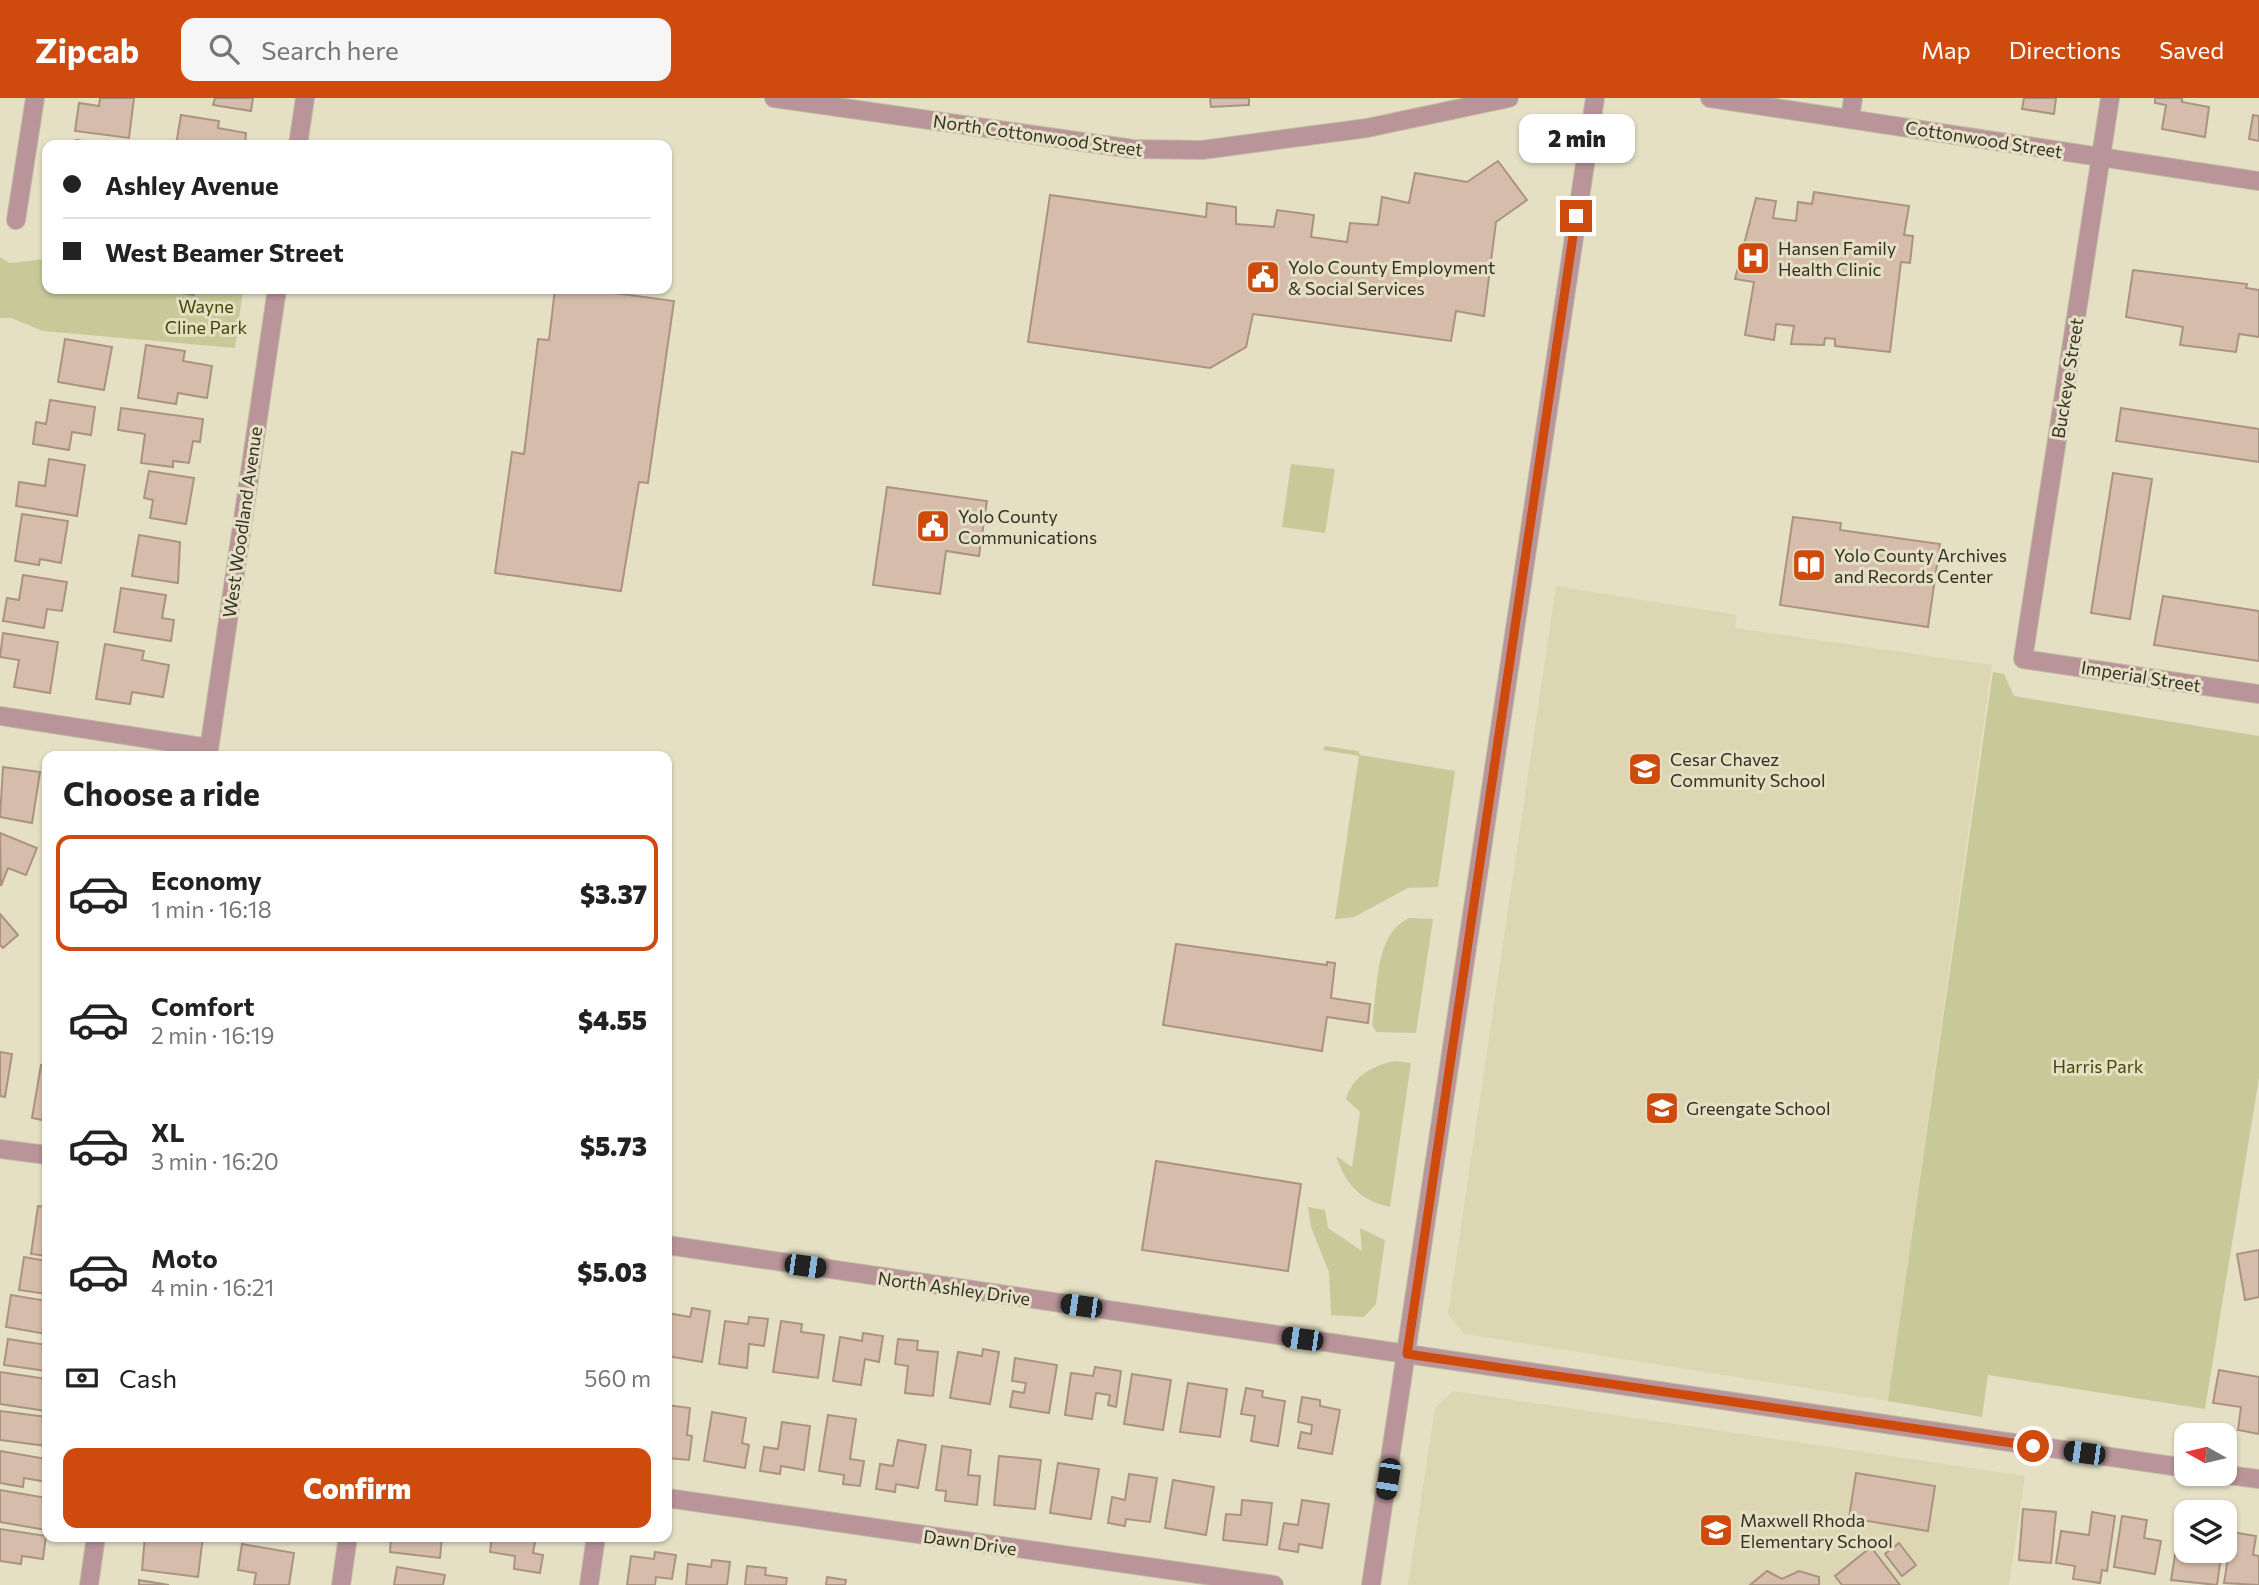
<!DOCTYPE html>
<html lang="en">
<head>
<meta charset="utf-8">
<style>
	:root { --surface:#fff; --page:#f6f6f6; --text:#222; --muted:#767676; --line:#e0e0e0; --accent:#cf4a0d }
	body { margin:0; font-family:Commissioner,sans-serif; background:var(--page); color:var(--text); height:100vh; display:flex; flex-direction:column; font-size:26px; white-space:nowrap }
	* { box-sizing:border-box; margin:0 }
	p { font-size:23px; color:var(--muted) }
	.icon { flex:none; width:38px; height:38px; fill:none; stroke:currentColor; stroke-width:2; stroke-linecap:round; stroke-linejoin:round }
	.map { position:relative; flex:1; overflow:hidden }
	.drawer { position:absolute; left:42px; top:653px; width:630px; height:791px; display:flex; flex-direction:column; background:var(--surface); border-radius:14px; box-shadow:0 2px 5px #0004 }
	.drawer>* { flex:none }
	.banner { position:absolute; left:42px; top:42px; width:630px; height:154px; border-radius:14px; box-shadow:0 2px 5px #0004; display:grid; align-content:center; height:154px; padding:0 21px; background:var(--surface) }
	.needle { width:46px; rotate:278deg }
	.fabs { position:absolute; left:2174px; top:1325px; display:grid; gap:14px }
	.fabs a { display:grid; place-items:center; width:63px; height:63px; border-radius:14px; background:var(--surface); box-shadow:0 2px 5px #0004; font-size:35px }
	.end { position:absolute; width:32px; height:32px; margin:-16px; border:9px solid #cf4a0d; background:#fff; box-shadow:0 0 0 4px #fff }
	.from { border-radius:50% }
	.bubble { position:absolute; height:49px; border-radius:14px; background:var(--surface); box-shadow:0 2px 5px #0004; font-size:23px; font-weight:800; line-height:49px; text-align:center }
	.car { position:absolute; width:21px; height:42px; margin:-21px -10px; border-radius:9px; box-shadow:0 0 5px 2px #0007; background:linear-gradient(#222 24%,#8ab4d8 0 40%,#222 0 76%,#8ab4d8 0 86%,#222 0) }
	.banner b { display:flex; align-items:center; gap:24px; height:66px; font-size:26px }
	.banner b+b { border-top:2px solid var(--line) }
	.banner i { width:18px; height:18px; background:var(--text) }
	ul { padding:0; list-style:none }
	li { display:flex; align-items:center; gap:21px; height:116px; margin:0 14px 10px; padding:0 7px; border:4px solid transparent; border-radius:14px }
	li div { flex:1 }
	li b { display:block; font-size:26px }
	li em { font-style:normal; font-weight:800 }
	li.on { border-color:var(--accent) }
	li>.icon { width:63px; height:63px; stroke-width:1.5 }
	h2 { padding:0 21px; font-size:32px; line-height:84px }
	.pay { display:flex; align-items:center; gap:18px; height:77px; padding:0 21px; font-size:26px }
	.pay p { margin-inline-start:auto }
	.action { display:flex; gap:14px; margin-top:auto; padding:14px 21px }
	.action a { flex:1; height:80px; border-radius:14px; background:var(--accent); color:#fff; font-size:28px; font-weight:800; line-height:80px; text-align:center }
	header { display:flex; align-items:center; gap:42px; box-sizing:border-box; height:98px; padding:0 35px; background:var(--accent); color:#fff }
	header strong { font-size:33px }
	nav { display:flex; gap:38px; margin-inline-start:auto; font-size:24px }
	.search { width:490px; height:63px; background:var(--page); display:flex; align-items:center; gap:18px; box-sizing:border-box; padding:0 24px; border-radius:14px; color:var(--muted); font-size:26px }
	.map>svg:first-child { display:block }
	.built { fill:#dcd6b2 }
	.green { fill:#c7c999 }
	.building { fill:#d6bcaa; stroke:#ab9381; stroke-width:2 }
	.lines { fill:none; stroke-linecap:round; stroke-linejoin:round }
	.minor-casing { stroke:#c1bda4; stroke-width:20 }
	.tertiary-casing { stroke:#c1bda4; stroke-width:20 }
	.minor { stroke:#b99499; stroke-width:18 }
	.tertiary { stroke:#b99499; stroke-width:18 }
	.route { stroke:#cf4a0d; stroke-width:9 }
	.labels { text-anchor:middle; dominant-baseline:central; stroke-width:6; stroke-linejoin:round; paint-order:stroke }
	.street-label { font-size:18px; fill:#333126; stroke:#e5e0c4 }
	.poi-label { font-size:18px; fill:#333126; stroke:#e5e0c4; text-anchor:start }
	.park-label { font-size:18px; fill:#454607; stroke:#e5e0c4 }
</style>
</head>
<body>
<header>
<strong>Zipcab</strong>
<div class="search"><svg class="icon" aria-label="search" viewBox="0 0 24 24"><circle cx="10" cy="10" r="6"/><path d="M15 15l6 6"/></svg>Search here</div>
<nav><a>Map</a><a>Directions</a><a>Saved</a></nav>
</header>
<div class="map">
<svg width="2259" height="1487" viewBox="0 0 2259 1487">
	<rect width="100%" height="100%" fill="#e5e0c4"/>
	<g class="built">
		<path d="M1556,488L1737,517L1735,530L1992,567L1888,1303L1464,1236L1448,1216Z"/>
		<path d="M1453,1293L2025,1378L2009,1487H1408L1435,1310Z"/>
	</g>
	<g class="green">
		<path d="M0,159L9,165L47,161V191L243,192L235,250L43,233L11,220H0Z"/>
		<path d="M1291,366L1335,371L1325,435L1282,429Z"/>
		<path d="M1993,574L2004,576L2014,598L2259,638V980L2205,1311L1988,1277L1982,1319L1888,1303Z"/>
		<path d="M1325,648L1358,653L1360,657L1455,673L1438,789L1408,790L1354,819L1335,821L1359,658L1323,652Z"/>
		<path d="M1410,820L1433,821L1416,935L1376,934L1372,926C1378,892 1374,834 1410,820Z"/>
		<path d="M1395,963L1411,965L1390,1109C1360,1102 1346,1087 1336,1058L1352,1069L1360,1014L1346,1001C1352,979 1373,967 1395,963Z"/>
		<path d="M1308,1109L1325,1112L1328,1130L1362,1153L1360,1130L1385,1142L1376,1206L1364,1219L1331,1217L1329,1174L1311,1129Z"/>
	</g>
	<g class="building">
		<path d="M100,0H134L129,40L75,33L79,5L99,8Z"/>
		<path d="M215,0H253L251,13L213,7Z"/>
		<path d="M1210,0H1249V7L1211,9Z"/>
		<path d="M2024,0H2056L2054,16L2022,11Z"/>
		<path d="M2155,0H2182V4L2209,9L2205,39L2162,31L2166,7L2155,5Z"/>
		<path d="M181,17L219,23L218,30L246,35L245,47H176Z"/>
		<path d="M2253,17L2259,18V43L2249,41Z"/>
		<path d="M76,42L112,47H75Z"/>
		<path d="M1498,63L1527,102L1496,124L1484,218L1456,213L1451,243L1253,216L1246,249L1210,270L1028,244L1050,97L1206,119L1207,105L1236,109V126L1274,129L1277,112L1314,117L1311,139L1347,144L1350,125L1378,127L1382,99L1409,105L1415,75L1467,84Z"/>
		<path d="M1814,94L1909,108L1904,137L1913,138L1910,165L1901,164L1890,254L1835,248V241L1825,240L1824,247L1791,246L1794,228L1776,226L1774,242L1745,237L1754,184L1735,181L1756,100L1776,103L1773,120L1796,123L1798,104L1812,106Z"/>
		<path d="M2133,172L2247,186L2246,190L2259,192V239L2239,236L2236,254L2180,247L2183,229L2126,219Z"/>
		<path d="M155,191H195L194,197Z"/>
		<path d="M555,191H585L674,203L648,385L639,384L621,493L495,475L512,354L524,356L538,241L549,242Z"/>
		<path d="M65,241L112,249L104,292L58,284Z"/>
		<path d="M146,247L185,253L183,263L212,268L207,300L178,295L176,306L138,300Z"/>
		<path d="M50,302L95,309L91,337L72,334L69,352L33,346L36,324L46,326Z"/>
		<path d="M121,310L203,321L200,344L193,343L189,365L173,363V369L141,365L145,336L118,332Z"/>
		<path d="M2121,310L2259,331V364L2116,343Z"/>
		<path d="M49,361L85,367L77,418L16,408L19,384L45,388Z"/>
		<path d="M149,373L194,380L186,426L150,420L153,402L144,400Z"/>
		<path d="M2113,375L2152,381L2130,521L2091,515Z"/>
		<path d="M887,389L987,403L979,458L946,453L940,496L873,487Z"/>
		<path d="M22,416L68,423L61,465L40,461L39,467L15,463Z"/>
		<path d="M1793,419L1841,425L1840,432L1940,446L1928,529L1780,507Z"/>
		<path d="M139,437L180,444L178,485L132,478Z"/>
		<path d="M23,477L67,484L62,513L47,511L44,530L3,523L7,500L19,502Z"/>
		<path d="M121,490L166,497L162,520L174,522L171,543L114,534Z"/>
		<path d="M2163,498L2259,513V563L2154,547Z"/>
		<path d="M3,535L58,544L50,595L14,589L19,562L0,559Z"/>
		<path d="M105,546L144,553L142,562L169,567L163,599L132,594L130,606L96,601Z"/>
		<path d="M3,669L40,674L32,725L0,719Z"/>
		<path d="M0,735L37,750L26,777L8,770L1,788Z"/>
		<path d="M0,816L18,837L3,850L0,847Z"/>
		<path d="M1176,846L1327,867V864L1335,865L1331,900L1370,906L1368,925L1327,919L1322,953L1163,927Z"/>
		<path d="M0,954L12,956L5,999L0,998Z"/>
		<path d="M41,967L47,968V1023L32,1020Z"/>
		<path d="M1156,1063L1301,1086L1288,1173L1142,1152Z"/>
		<path d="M38,1108L47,1109V1158L31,1156Z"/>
		<path d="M2259,1152V1199L2245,1202L2237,1156Z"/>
		<path d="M24,1159L47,1163V1196L19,1192Z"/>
		<path d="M11,1197L47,1203V1236L6,1229Z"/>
		<path d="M692,1210L710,1213L702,1264L667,1258L668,1215L690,1219Z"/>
		<path d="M749,1219L768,1221L764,1248L749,1246L747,1270L719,1266L725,1223L748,1226Z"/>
		<path d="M781,1223L802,1226L801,1234L824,1237L818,1280L773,1274Z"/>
		<path d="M863,1235L883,1238L879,1264L865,1261L861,1287L833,1283L840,1239L862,1243Z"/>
		<path d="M8,1241L47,1247V1273L4,1267Z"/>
		<path d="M898,1241L918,1243L917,1252L938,1254L933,1298L905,1295L908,1268L895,1266Z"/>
		<path d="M983,1251L999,1254L990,1306L950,1300L958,1254L982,1258Z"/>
		<path d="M1015,1260L1057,1267L1049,1315L1010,1309L1013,1293L1024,1295L1026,1285L1012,1283Z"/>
		<path d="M1095,1269L1121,1273L1116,1309L1108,1307L1110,1297L1096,1295L1092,1321L1065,1317L1071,1275L1093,1278Z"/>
		<path d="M2219,1272L2259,1279V1336L2238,1332L2241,1309L2213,1305Z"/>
		<path d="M0,1274L47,1281L46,1313L0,1306Z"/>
		<path d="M1132,1276L1171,1282L1163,1332L1124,1326Z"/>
		<path d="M1188,1285L1227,1291L1220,1339L1180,1334Z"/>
		<path d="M1246,1290L1263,1293L1262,1299L1285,1303L1278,1348L1251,1343L1255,1318L1241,1316Z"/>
		<path d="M1302,1299L1320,1302V1308L1340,1312L1332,1356L1298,1350L1301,1334L1311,1336L1312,1327L1298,1324Z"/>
		<path d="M667,1307L690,1310L687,1337L692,1338L689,1362L668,1360Z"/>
		<path d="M0,1313L47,1319V1348L0,1342Z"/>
		<path d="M712,1314L746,1320L742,1345L749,1347L745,1370L704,1363Z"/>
		<path d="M828,1317L856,1321L850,1361L864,1363L860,1388L843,1386L844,1377L819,1373Z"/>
		<path d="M782,1324L810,1328L804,1372L781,1368L780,1376L760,1373L764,1349L778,1351Z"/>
		<path d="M898,1342L926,1347L918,1390L896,1386L895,1394L876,1391L880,1366L893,1368Z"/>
		<path d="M942,1348L971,1352L968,1377L980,1378L977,1407L945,1403L946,1393L936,1392Z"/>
		<path d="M0,1353L47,1361V1384L24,1380L23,1389L0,1385Z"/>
		<path d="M999,1358L1041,1362L1035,1411L994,1407Z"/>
		<path d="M1058,1365L1099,1371L1091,1421L1050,1415Z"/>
		<path d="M1856,1375L1935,1388L1928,1433L1849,1420Z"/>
		<path d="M1129,1376L1157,1380L1150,1424L1126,1421L1125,1428L1108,1425L1112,1399L1125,1402Z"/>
		<path d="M1173,1382L1214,1389L1206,1437L1165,1430Z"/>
		<path d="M0,1392L47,1400L46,1432L0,1424Z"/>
		<path d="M1242,1402L1272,1405L1267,1447L1223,1442L1226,1416L1241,1417Z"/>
		<path d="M1302,1402L1329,1406L1322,1450L1299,1446L1298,1454L1279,1451L1284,1425L1298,1427Z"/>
		<path d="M2023,1411L2056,1414L2051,1465L2019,1462Z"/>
		<path d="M2092,1414L2115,1418L2107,1473L2102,1472L2100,1485L2073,1481L2075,1468L2056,1465L2061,1433L2089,1437Z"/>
		<path d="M2122,1418L2147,1422L2144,1440L2161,1443L2155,1476L2114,1469Z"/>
		<path d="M0,1431L46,1438L43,1461L22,1458L21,1466L0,1463Z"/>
		<path d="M2232,1434L2256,1438L2253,1457L2259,1458V1487L2224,1485Z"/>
		<path d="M145,1438H203L198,1479L142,1472Z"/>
		<path d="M391,1438H442L440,1460L390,1454Z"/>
		<path d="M492,1438H536L533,1455L543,1457L540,1475L514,1471L515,1458L490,1454Z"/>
		<path d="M2178,1438L2186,1439V1452H2222L2217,1487L2171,1482Z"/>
		<path d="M1899,1445L1916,1467L1902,1478L1885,1456Z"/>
		<path d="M242,1446L294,1455L289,1487H254L256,1475L238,1472Z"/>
		<path d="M1871,1449L1900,1487H1842L1835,1478Z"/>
		<path d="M655,1454L676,1457L672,1481L656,1479L655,1487H627L631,1458L654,1461Z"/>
		<path d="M712,1462L730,1464L727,1487H686L688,1466L711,1469Z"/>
		<path d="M747,1468L766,1470L765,1477L787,1480L786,1487H745Z"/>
		<path d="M397,1469L445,1477L443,1487H394Z"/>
		<path d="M1767,1473L1782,1481L1799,1473L1819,1479V1487H1750Z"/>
		<path d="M827,1479L846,1482L845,1487H826Z"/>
		<path d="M139,1482L169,1487H139Z"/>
	</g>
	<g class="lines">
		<g class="minor-casing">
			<g id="minor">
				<path d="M774,0L1133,51L1202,52L1367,30L1509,0"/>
				<path d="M2110,0L2023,561L2259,596"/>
				<path d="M1850,21L1853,0"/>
				<path d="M298,47L305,0"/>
				<path d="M16,122L35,0"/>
				<path d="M0,618L209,650"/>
				<path d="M208,658L277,191"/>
				<path d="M0,1051L47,1057"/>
				<path d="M667,1147L1407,1256"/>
				<path d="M667,1400L1274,1487"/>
				<path d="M89,1487L96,1438"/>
				<path d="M341,1487L348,1438"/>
				<path d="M589,1487L596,1438"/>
			</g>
		</g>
		<g class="tertiary-casing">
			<g id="tertiary">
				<path d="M1710,0L2259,83"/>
				<path d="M1407,1256L2186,1370"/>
				<path d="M2221,1376L2259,1381"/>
				<path d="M1371,1487L1595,0"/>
			</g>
		</g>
		<use href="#minor" class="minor"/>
		<use href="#tertiary" class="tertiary"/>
	</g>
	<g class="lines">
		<path class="route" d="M1576,118L1407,1256L2033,1348"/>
	</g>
	<defs>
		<g id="hospital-square" transform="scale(1.75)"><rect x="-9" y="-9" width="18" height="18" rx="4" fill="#cf4a0d" stroke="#e5e0c4"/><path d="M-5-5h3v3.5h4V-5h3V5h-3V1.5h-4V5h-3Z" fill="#fff"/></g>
		<g id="civic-square" transform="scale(1.75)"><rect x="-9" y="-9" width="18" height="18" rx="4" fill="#cf4a0d" stroke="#e5e0c4"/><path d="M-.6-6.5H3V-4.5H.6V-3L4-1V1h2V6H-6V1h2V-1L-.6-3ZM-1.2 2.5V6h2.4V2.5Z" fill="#fff"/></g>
		<g id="library-square" transform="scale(1.75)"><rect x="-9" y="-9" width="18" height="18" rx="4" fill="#cf4a0d" stroke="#e5e0c4"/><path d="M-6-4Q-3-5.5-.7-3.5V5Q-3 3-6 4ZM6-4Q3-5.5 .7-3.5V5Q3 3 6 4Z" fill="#fff"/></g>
		<g id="school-square" transform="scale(1.75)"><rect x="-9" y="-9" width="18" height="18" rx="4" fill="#cf4a0d" stroke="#e5e0c4"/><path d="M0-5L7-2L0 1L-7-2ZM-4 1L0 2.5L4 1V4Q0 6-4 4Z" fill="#fff"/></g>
	</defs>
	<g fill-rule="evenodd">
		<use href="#hospital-square" x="1753" y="160"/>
		<use href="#civic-square" x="1263" y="179"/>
		<use href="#civic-square" x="933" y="428"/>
		<use href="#library-square" x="1809" y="467"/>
		<use href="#school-square" x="1645" y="671"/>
		<use href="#school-square" x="1662" y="1010"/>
		<use href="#school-square" x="1716" y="1432"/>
	</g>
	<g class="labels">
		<g class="street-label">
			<text transform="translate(1038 37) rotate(8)">North Cottonwood Street</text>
			<text transform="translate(1984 41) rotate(9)">Cottonwood Street</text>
			<text transform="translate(2067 280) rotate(-81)">Buckeye Street</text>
			<text transform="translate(242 424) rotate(-82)">West Woodland Avenue</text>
			<text transform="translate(2141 578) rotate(9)">Imperial Street</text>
			<text transform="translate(954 1190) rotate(8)">North Ashley Drive</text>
			<text transform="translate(970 1444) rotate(8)">Dawn Drive</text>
		</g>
		<g class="poi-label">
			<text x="1778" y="150">Hansen Family<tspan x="1778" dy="21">Health Clinic</tspan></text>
			<text x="1288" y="169">Yolo County Employment<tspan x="1288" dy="21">&amp; Social Services</tspan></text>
			<text x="958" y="418">Yolo County<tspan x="958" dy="21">Communications</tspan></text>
			<text x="1834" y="457">Yolo County Archives<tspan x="1834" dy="21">and Records Center</tspan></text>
			<text x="1670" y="661">Cesar Chavez<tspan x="1670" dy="21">Community School</tspan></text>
			<text x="1686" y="1010">Greengate School</text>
			<text x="1740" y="1422">Maxwell Rhoda<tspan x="1740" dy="21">Elementary School</tspan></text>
		</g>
		<g class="park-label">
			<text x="206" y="208">Wayne<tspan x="206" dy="21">Cline Park</tspan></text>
			<text x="2098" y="968">Harris Park</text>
		</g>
	</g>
</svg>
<div class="fabs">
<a><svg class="needle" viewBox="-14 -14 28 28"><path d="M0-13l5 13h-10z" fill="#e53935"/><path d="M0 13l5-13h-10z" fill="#767676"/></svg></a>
<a><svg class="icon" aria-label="layers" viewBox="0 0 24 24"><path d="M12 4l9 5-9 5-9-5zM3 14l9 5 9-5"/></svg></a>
</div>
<i class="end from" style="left:2033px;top:1348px"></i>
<i class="end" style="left:1576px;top:118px"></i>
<div class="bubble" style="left:1519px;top:16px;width:116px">2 min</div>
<i class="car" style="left:805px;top:1168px;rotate:98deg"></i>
<i class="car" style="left:1081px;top:1208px;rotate:278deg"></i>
<i class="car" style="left:1302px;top:1241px;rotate:278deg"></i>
<i class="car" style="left:2084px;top:1355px;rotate:278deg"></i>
<i class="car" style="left:1388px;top:1381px;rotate:189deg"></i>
<div class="banner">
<b><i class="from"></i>Ashley Avenue</b>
<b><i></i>West Beamer Street</b>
</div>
<section class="drawer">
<h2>Choose a ride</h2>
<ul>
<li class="on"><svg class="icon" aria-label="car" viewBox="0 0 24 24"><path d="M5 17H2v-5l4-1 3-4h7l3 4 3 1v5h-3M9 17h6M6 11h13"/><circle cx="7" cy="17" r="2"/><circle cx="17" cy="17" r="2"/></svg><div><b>Economy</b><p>1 min · 16:18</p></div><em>$3.37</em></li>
<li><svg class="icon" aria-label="car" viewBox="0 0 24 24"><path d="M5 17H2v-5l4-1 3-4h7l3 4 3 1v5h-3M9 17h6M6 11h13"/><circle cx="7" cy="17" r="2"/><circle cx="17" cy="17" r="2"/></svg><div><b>Comfort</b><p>2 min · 16:19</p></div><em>$4.55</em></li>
<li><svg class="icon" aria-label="car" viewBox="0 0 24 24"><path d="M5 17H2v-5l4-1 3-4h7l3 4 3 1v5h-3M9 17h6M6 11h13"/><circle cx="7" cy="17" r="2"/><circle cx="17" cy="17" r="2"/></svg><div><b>XL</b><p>3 min · 16:20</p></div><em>$5.73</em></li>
<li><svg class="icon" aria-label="car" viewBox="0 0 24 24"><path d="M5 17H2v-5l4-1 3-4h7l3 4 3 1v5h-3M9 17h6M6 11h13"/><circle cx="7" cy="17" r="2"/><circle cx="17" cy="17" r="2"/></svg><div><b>Moto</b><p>4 min · 16:21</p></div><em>$5.03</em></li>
</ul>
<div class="pay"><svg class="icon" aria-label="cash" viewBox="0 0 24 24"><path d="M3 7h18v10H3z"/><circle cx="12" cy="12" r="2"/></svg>Cash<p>560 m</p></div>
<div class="action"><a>Confirm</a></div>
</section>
</div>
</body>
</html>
